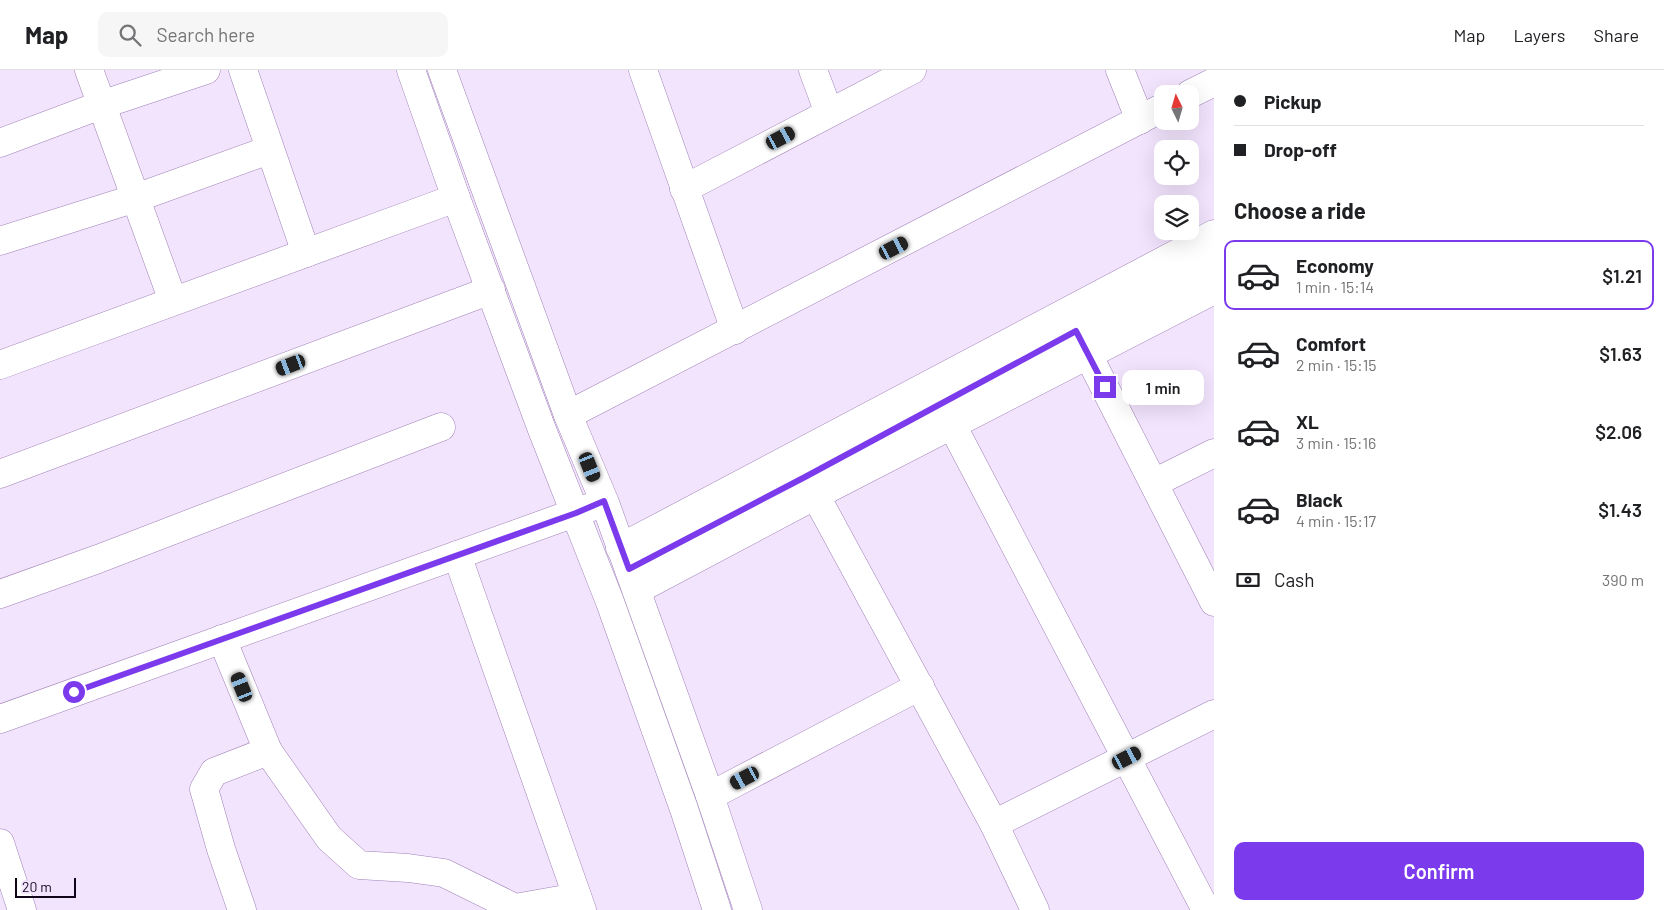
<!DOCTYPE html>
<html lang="en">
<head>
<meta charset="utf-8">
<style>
	:root { --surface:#fff; --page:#f6f6f6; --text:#202124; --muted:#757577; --line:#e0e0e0; --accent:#7c3aed }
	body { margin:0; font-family:Barlow,sans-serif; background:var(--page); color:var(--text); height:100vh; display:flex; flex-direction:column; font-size:19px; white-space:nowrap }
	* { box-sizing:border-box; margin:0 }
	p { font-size:16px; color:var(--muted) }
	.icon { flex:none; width:28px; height:28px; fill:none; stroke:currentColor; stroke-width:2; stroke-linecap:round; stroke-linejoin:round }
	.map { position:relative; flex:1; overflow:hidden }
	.drawer { display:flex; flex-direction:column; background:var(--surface); width:450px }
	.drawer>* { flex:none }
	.hud { display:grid; align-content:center; height:110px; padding:0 20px; background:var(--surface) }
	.needle { width:32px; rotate:355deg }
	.buttons { position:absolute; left:1154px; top:15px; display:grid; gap:10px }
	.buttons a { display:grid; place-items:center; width:45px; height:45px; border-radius:10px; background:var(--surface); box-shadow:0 5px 20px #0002; font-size:25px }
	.scale { position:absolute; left:15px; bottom:12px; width:61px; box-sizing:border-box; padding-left:5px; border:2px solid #110619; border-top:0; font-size:14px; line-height:18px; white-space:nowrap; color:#110619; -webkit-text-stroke:4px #f2e4fd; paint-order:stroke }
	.end { position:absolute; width:22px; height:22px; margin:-11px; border:6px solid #7c3aed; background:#fff; box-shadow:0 0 0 2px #fff }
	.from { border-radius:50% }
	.bubble { position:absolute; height:35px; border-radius:10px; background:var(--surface); box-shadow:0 5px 20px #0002; font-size:16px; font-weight:600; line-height:35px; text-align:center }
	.car { position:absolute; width:15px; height:30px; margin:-15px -8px; border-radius:6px; box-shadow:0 0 4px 1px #0007; background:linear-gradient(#222 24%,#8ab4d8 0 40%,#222 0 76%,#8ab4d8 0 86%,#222 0) }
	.hud b { display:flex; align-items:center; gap:18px; height:48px; font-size:19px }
	.hud b+b { border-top:1px solid var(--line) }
	.hud i { width:12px; height:12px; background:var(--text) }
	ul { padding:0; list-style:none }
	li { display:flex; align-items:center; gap:15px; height:70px; margin:0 10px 8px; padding:0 10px; border:2px solid transparent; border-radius:10px }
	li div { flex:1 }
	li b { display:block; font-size:19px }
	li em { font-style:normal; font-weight:600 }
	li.selected { border-color:var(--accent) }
	li>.icon { width:45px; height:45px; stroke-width:1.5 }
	h2 { padding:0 20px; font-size:22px; line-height:60px }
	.pay { display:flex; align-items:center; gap:12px; height:55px; padding:0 20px; font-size:19px }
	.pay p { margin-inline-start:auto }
	.action { display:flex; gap:10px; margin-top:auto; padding:10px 20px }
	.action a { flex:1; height:58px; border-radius:10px; background:var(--accent); color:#fff; font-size:20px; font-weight:600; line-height:58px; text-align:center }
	header { display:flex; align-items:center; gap:30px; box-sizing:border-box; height:70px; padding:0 25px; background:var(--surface); border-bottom:1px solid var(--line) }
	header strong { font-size:24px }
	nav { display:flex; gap:28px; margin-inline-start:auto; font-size:18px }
	.search { width:350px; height:45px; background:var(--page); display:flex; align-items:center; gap:12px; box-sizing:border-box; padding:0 18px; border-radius:10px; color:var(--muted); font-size:19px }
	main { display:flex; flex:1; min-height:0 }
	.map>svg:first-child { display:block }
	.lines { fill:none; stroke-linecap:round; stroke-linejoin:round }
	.minor-casing { stroke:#a081b9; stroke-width:29 }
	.minor { stroke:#fff; stroke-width:28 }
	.route { stroke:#7c3aed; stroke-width:6 }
</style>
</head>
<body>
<header>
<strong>Map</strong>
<div class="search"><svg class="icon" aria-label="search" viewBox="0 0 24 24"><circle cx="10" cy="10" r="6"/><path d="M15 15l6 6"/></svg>Search here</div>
<nav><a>Map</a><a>Layers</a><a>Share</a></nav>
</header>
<main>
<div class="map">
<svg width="1214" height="840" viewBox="0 0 1214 840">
	<rect width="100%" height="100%" fill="#f2e4fd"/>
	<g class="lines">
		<g class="minor-casing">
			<g id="minor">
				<path d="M89,0L173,231"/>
				<path d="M243,0L306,183"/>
				<path d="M411,0L456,128L541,357L610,532L684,739L717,840"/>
				<path d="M442,0L568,345L605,433L710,726L748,840"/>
				<path d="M643,0L735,260"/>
				<path d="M813,0L829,43"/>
				<path d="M1120,0L1140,50"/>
				<path d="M1190,24L1214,12"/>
				<path d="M0,73L101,35L206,0"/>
				<path d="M684,119L912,0"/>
				<path d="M0,171L136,128L269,80"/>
				<path d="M1080,269L1214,532"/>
				<path d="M0,295L456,128"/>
				<path d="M568,345L1162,38"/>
				<path d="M952,355L1206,840"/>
				<path d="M0,404L491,220"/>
				<path d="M806,408L994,754L1035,840"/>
				<path d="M1154,413L1214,383"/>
				<path d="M620,478L1214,164"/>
				<path d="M457,485L582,840"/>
				<path d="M629,499C824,397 1017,291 1214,191"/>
				<path d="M637,520L816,425L1214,220"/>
				<path d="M0,524L98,489L441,357"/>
				<path d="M222,569L268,681L329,768L359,795L408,798L444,803L515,838L577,827"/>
				<path d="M0,649L594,436"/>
				<path d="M710,726L920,616"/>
				<path d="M994,754L1214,644"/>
				<path d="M0,773L22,840"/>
				<path d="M242,840L221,779L204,719L214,702L268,681"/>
			</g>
		</g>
		<use href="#minor" class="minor"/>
	</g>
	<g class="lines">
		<path class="route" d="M74,622L576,443L604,431L629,499L805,407L1076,261L1105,317"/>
	</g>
</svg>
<div class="buttons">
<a><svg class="needle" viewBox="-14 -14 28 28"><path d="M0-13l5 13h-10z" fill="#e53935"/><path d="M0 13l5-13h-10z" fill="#757577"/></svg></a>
<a><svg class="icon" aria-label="locate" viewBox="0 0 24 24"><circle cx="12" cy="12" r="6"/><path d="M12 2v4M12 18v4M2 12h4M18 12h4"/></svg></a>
<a><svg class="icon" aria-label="layers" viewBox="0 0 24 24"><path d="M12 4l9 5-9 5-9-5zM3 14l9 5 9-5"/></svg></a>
</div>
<div class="scale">20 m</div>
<i class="end from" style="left:74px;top:622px"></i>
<i class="end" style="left:1105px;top:317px"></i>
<div class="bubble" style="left:1122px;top:300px;width:82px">1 min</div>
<i class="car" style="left:781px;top:68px;rotate:62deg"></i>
<i class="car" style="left:894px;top:178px;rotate:63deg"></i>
<i class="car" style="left:291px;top:295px;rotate:249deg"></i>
<i class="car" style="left:590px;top:397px;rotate:158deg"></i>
<i class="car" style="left:242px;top:617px;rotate:338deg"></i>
<i class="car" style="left:1127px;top:688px;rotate:63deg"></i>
<i class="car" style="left:745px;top:708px;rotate:242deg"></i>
</div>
<section class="drawer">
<div class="hud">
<b><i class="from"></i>Pickup</b>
<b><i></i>Drop-off</b>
</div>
<h2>Choose a ride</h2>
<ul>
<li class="selected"><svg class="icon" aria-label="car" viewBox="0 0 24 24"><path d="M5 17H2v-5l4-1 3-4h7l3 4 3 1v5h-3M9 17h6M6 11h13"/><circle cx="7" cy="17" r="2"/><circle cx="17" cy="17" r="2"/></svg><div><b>Economy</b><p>1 min · 15:14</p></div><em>$1.21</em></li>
<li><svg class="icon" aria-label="car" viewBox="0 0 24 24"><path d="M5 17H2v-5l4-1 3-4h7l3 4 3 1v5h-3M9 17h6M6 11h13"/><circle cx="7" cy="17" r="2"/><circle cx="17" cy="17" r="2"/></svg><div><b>Comfort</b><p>2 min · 15:15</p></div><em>$1.63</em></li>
<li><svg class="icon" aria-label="car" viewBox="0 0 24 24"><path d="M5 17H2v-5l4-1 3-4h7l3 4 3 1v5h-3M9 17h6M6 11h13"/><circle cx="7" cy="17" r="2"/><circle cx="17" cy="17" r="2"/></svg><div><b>XL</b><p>3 min · 15:16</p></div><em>$2.06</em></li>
<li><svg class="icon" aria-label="car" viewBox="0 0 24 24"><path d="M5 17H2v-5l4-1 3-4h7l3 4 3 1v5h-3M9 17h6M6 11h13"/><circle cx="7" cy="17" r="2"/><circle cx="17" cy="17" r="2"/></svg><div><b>Black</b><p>4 min · 15:17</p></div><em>$1.43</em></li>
</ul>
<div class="pay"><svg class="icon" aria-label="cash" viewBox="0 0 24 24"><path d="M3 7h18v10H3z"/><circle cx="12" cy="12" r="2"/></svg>Cash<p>390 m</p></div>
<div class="action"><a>Confirm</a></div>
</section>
</main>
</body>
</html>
